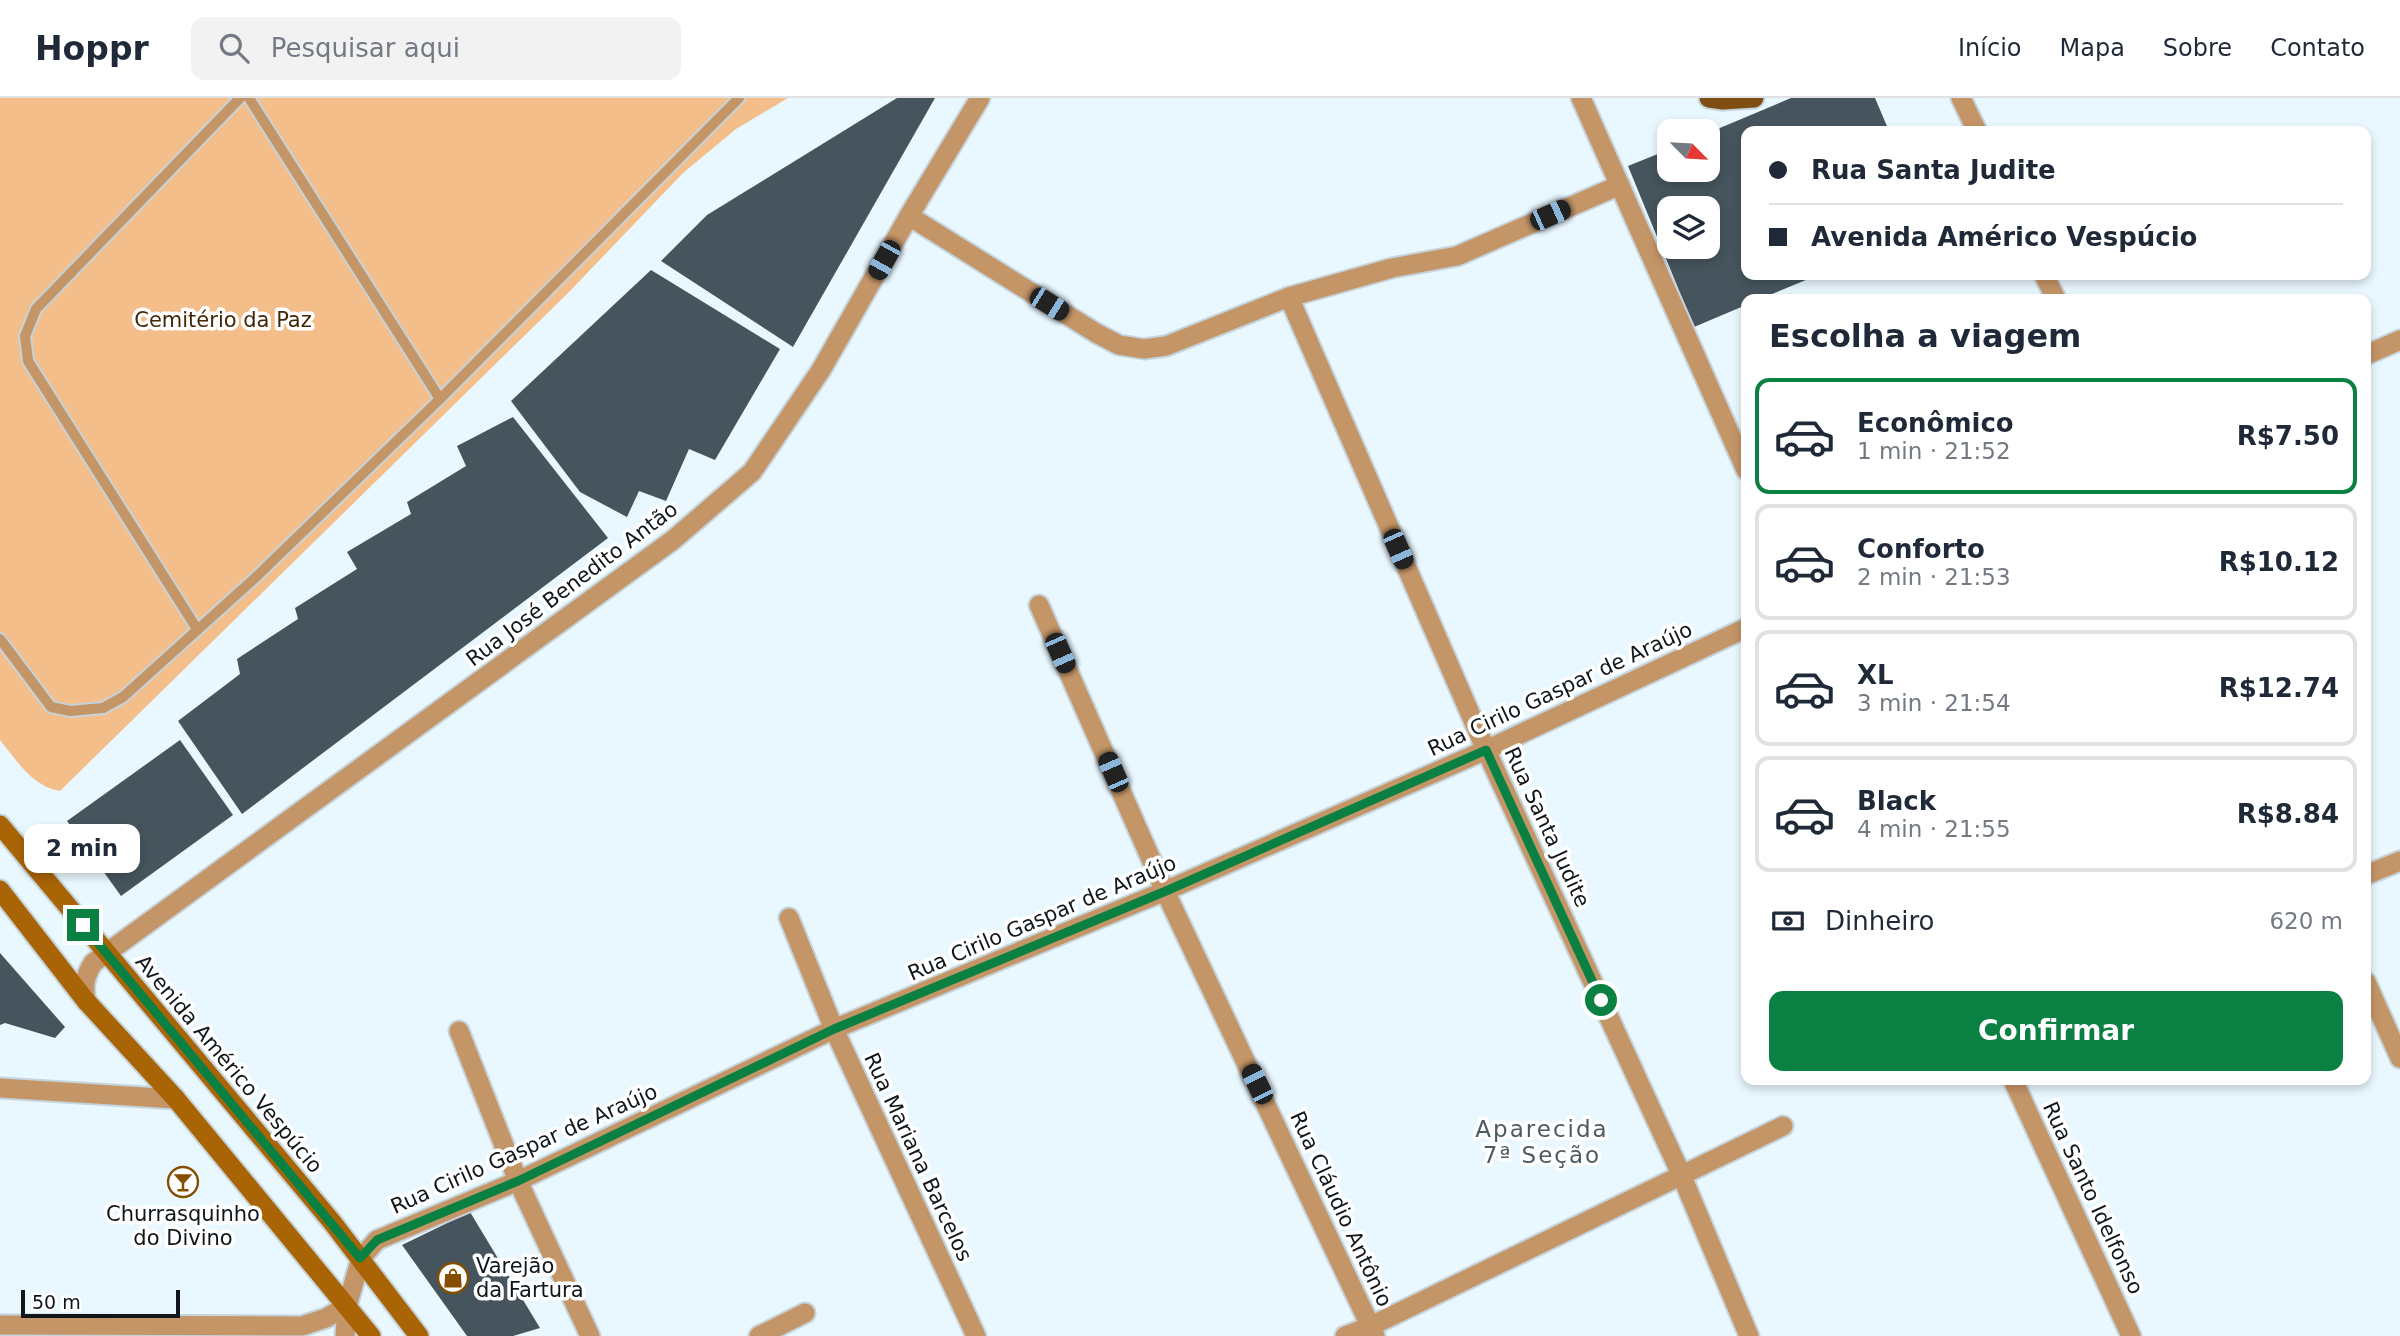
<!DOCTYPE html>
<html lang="pt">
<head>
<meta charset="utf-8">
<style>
	:root { --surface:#fff; --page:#f2f2f3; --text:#1f2937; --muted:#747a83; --line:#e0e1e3; --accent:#0b8043 }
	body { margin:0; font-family:"DejaVu Sans",sans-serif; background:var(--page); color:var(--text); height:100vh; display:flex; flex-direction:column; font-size:26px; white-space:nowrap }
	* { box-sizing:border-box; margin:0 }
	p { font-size:23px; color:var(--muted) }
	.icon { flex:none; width:38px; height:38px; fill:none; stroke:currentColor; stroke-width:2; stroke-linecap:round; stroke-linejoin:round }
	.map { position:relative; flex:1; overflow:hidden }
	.sheet { position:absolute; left:1741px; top:196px; width:630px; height:791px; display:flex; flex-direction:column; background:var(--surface); border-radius:14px; box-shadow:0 4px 10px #0003 }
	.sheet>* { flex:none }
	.guide { position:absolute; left:1741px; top:28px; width:630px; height:154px; border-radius:14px; box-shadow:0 4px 10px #0003; display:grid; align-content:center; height:154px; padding:0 28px; background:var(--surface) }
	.needle { width:46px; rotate:114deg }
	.tools { position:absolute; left:1657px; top:21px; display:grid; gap:14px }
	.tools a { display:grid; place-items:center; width:63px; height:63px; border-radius:14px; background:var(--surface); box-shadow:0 4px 10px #0003; font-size:35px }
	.scale { position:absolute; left:21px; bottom:18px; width:159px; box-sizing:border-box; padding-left:7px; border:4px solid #10161a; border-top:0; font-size:19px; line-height:24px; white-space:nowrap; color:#10161a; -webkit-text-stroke:5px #fff; paint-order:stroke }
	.end { position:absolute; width:32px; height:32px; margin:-16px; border:9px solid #0b8043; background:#fff; box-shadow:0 0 0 4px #fff }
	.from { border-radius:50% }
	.bubble { position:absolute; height:49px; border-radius:14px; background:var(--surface); box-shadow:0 4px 10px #0003; font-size:23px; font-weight:600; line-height:49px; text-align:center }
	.car { position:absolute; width:21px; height:42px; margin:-21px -10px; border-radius:9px; box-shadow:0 0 5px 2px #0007; background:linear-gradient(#222 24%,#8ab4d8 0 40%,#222 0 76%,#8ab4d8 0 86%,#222 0) }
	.guide b { display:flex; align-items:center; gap:24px; height:66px; font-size:26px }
	.guide b+b { border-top:2px solid var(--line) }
	.guide i { width:18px; height:18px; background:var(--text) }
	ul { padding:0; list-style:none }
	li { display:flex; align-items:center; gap:21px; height:116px; margin:0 14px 10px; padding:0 14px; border:4px solid var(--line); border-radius:14px }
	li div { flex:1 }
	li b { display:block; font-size:26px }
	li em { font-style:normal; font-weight:600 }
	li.active { border-color:var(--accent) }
	li>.icon { width:63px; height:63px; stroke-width:1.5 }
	h2 { padding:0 28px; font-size:32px; line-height:84px }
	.pay { display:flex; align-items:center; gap:18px; height:77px; padding:0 28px; font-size:26px }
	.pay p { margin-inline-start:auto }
	.action { display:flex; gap:14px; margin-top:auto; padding:14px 28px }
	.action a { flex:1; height:80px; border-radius:14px; background:var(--accent); color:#fff; font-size:28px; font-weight:600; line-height:80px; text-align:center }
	header { display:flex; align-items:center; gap:42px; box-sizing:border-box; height:98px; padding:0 35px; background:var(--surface); border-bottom:2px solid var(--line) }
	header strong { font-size:33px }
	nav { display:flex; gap:38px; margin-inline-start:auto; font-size:24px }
	.search { width:490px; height:63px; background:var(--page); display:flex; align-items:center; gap:18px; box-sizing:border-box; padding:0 24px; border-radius:14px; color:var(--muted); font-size:26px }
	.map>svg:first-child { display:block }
	.green { fill:#f4be8b }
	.building { fill:#46555d; fill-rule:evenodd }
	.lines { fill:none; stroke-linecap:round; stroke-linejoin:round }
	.service-casing { stroke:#c6d3da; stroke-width:14 }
	.minor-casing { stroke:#c6d3da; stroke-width:23 }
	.tertiary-casing { stroke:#c6d3da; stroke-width:23 }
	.secondary-casing { stroke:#c6d3da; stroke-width:23 }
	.primary-casing { stroke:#c6d3da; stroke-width:23 }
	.service { stroke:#c49567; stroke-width:10 }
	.minor { stroke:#c49567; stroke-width:19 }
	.tertiary { stroke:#c49567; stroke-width:19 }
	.secondary { stroke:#a96405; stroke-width:19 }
	.primary { stroke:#7f4e15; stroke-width:19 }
	.route { stroke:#0b8043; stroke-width:9 }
	.labels { text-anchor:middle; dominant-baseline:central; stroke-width:7; stroke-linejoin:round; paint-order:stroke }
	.park-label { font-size:21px; fill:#442706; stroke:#fff }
	.street-label { font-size:21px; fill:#10161a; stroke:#fff }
	.poi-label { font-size:21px; fill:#10161a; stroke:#fff }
	.neighbourhood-label { font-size:23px; letter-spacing:2px; fill:#4c5a62; stroke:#fff }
</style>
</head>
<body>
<header>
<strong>Hoppr</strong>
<div class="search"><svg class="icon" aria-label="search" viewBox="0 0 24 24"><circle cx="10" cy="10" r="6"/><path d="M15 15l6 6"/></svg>Pesquisar aqui</div>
<nav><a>Início</a><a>Mapa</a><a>Sobre</a><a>Contato</a></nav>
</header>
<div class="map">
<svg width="2400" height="1238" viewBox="0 0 2400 1238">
	<rect width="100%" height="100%" fill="#e9f7fe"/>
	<path class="green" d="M0,0H788L736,31L683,75L568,195L60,693C33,689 17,663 0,642Z"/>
	<g class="building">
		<path d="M897,0H935L793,249L661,163L707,117Z"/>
		<path d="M1791,0H1875L1889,33H1746V177H1818L1760,201H1746V207L1694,229L1628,68L1670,51V72H1708V35ZM1670,110H1708V149H1670Z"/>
		<path d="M651,172L780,251L715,362L689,351L666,403L639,393L627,419L580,394L511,303Z"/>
		<path d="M513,319L608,440L242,716L178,623L240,576L237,561L298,521L295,510L357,471L347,454L411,416L407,404L466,368L457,348Z"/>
		<path d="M180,642L233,717L121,798L67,723Z"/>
		<path d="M0,855L65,929L55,940L5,925L0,927Z"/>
		<path d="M470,1114L540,1230L513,1238H467L402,1147Z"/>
	</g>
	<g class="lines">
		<g class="service-casing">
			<g id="service">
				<path d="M249,0L440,301"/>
				<path d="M197,531L28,263L25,238L36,211L240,0"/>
				<path d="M0,541L51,609L70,613L103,610L123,599L255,480L440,301L739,0"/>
			</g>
		</g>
		<g class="minor-casing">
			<g id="minor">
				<path d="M1581,0L1746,372"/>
				<path d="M1961,0L1977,33"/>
				<path d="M909,118L1096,235L1119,247L1144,251L1166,248L1289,199L1392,170L1457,158L1620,87"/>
				<path d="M2044,177L2056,201"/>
				<path d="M1289,199L1486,652L1681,1076L1749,1238"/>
				<path d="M2366,257L2400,242"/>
				<path d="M1039,507L1165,793L1375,1238"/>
				<path d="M2366,777L2400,763"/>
				<path d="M789,820L834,931L976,1238"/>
				<path d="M2366,884L2400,960"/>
				<path d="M86,903C83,888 85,878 93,865L673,442L752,374L821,272L909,118L980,0"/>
				<path d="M459,933L518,1083L590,1238"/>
				<path d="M2013,982L2131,1238"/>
				<path d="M0,990L176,1001"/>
				<path d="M361,1160L377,1142L518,1083L834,931L1165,793L1486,652L1746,530"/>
				<path d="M759,1238L805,1215"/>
				<path d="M1345,1238L1371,1228L1783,1028"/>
			</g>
		</g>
		<g class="tertiary-casing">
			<g id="tertiary">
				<path d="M0,1227L302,1228L326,1220L347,1208"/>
				<path d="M345,1238L347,1208L361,1160"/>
			</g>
		</g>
		<g class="secondary-casing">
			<g id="secondary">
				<path d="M0,727L332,1124L419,1238"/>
				<path d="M0,792L86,903L176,1001L371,1238"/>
			</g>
		</g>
		<g class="primary-casing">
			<path id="primary" d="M1709,0L1723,2L1754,0"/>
		</g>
		<use href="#service" class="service"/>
		<use href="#minor" class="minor"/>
		<use href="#tertiary" class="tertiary"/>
		<use href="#secondary" class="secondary"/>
		<use href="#primary" class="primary"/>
	</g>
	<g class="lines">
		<path class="route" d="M83,827L360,1160L377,1142L518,1083L834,931L1166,793L1486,652L1601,902"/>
	</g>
	<defs>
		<g id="bar-ring" transform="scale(1.575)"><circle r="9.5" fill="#fff" stroke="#854d00" stroke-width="1.5"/><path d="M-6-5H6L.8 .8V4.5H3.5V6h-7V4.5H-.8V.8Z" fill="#854d00"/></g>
		<g id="shop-ring" transform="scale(1.575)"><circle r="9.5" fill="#fff" stroke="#854d00" stroke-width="1.5"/><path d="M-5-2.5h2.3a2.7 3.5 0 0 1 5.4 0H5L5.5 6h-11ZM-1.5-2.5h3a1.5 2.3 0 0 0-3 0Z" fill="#854d00"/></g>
	</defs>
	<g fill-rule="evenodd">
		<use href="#bar-ring" x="183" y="1084"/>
		<use href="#shop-ring" x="453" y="1180"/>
	</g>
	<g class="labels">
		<g class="park-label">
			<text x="223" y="222">Cemitério da Paz</text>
		</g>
		<g class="street-label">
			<text transform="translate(572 486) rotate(-37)">Rua José Benedito Antão</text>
			<text transform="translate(1560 591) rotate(-25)">Rua Cirilo Gaspar de Araújo</text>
			<text transform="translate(1547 729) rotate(65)">Rua Santa Judite</text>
			<text transform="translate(1042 820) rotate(-23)">Rua Cirilo Gaspar de Araújo</text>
			<text transform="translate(229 966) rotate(50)">Avenida Américo Vespúcio</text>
			<text transform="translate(524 1051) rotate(-24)">Rua Cirilo Gaspar de Araújo</text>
			<text transform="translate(918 1059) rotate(65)">Rua Mariana Barcelos</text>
			<text transform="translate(2093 1100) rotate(65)">Rua Santo Idelfonso</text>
			<text transform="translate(1341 1111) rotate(65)">Rua Cláudio Antônio</text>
		</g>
		<g class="poi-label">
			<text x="183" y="1116">Churrasquinho<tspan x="183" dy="24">do Divino</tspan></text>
			<text x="476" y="1168" text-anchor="start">Varejão<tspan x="476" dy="24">da Fartura</tspan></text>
		</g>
		<g class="neighbourhood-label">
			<text x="1542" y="1031">Aparecida<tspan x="1542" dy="26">7ª Seção</tspan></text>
		</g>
	</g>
</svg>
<div class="tools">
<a><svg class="needle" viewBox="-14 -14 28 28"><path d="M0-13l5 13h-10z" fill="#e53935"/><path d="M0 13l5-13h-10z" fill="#747a83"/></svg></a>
<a><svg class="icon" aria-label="layers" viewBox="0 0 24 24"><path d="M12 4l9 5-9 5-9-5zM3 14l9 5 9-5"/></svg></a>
</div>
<div class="scale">50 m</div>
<i class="end from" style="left:1601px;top:902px"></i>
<i class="end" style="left:83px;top:827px"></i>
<div class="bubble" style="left:24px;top:726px;width:116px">2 min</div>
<i class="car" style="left:1550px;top:117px;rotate:66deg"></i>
<i class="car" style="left:884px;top:162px;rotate:209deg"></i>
<i class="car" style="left:1049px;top:206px;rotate:122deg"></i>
<i class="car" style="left:1398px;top:451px;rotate:156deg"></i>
<i class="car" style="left:1060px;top:555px;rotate:156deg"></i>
<i class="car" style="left:1113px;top:674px;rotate:336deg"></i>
<i class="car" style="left:1257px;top:986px;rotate:334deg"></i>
<div class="guide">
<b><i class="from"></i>Rua Santa Judite</b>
<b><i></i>Avenida Américo Vespúcio</b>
</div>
<section class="sheet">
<h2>Escolha a viagem</h2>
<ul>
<li class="active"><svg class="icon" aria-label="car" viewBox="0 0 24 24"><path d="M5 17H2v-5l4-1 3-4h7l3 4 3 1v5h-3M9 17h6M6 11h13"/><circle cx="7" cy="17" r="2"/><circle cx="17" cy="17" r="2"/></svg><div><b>Econômico</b><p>1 min · 21:52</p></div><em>R$7.50</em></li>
<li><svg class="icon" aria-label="car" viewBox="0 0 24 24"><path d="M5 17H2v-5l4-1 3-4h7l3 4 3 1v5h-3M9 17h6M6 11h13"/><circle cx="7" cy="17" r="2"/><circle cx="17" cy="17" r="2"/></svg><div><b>Conforto</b><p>2 min · 21:53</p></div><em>R$10.12</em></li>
<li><svg class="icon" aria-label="car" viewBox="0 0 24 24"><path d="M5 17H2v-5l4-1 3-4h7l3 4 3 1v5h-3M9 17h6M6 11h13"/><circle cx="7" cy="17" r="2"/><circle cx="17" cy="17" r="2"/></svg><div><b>XL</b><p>3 min · 21:54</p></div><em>R$12.74</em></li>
<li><svg class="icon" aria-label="car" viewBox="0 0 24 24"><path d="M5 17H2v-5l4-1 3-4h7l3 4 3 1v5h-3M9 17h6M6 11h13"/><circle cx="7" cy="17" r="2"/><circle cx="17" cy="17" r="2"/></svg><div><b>Black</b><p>4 min · 21:55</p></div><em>R$8.84</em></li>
</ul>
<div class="pay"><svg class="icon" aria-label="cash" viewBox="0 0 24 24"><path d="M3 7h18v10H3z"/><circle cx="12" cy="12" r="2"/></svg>Dinheiro<p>620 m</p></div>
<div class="action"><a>Confirmar</a></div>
</section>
</div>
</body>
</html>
